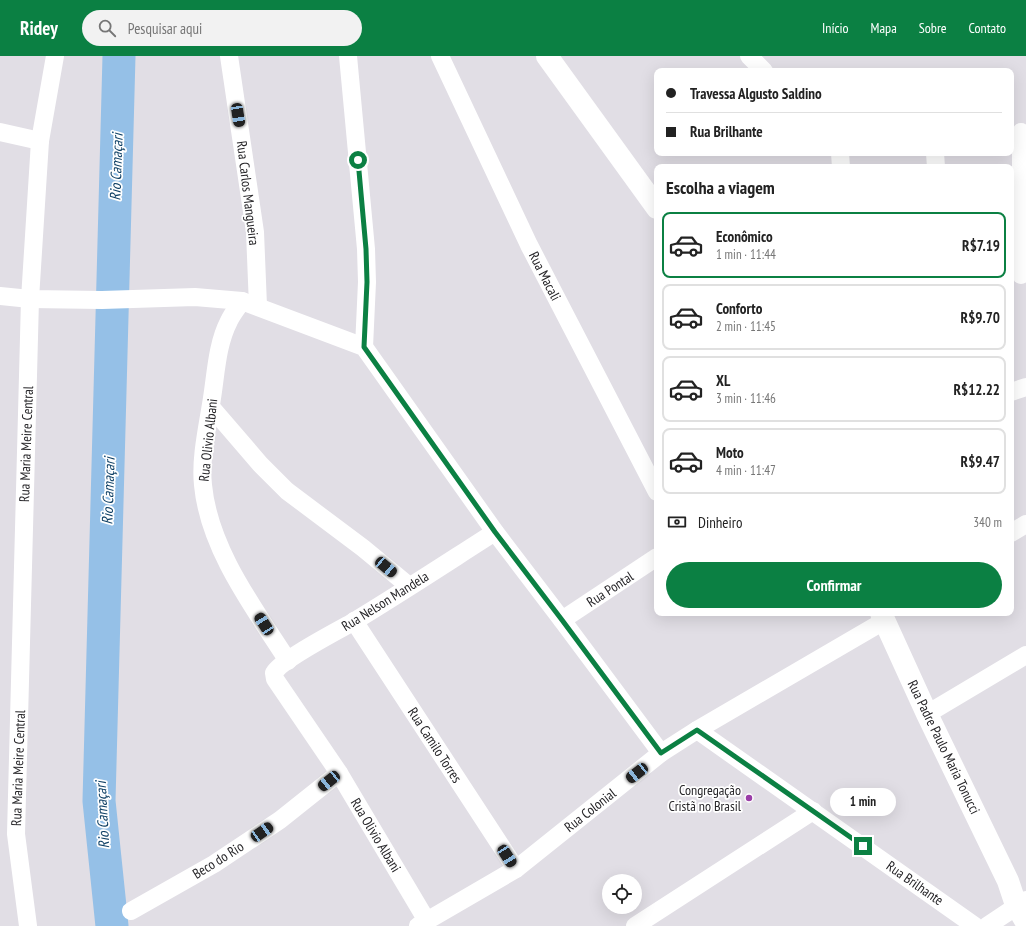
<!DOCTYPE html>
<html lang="pt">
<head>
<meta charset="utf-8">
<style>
	:root { --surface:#fff; --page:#f2f2f2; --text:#222; --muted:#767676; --line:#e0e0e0; --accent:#0b8043 }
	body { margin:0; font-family:"PT Sans Narrow",sans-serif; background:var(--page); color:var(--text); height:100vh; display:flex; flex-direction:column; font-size:15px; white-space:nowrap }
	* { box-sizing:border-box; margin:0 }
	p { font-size:13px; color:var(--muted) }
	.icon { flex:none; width:22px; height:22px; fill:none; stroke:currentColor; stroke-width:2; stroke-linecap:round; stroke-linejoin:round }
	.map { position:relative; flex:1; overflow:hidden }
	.drawer { position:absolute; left:654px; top:108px; width:360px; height:452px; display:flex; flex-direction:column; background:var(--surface); border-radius:8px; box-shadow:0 4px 16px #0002 }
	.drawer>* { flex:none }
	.guide { position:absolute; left:654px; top:12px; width:360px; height:88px; border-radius:8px; box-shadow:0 4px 16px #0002; display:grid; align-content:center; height:88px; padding:0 12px; background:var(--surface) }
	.controls { position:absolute; left:602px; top:818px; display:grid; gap:8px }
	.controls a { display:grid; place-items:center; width:40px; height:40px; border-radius:50%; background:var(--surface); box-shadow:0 4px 16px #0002; font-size:20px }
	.end { position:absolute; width:18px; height:18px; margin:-9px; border:5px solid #0b8043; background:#fff; box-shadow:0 0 0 2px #fff }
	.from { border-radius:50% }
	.bubble { position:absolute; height:28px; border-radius:14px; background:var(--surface); box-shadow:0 4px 16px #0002; font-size:13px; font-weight:800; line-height:28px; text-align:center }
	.car { position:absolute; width:12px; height:24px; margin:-12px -6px; border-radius:5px; box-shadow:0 0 3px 1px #0007; background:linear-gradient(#222 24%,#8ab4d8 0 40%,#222 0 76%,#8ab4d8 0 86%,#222 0) }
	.guide b { display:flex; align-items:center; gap:14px; height:38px; font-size:15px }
	.guide b+b { border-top:1px solid var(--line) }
	.guide i { width:10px; height:10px; background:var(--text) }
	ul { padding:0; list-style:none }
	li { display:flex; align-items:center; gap:12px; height:66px; margin:0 8px 6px; padding:0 4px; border:2px solid var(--line); border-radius:8px }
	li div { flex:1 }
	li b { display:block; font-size:15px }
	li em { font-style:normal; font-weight:800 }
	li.current { border-color:var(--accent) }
	li>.icon { width:36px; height:36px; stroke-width:1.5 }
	h2 { padding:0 12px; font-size:18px; line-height:48px }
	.pay { display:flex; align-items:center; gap:10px; height:44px; padding:0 12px; font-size:15px }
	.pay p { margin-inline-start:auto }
	.action { display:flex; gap:8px; margin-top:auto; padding:8px 12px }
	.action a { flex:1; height:46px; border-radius:24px; background:var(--accent); color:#fff; font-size:16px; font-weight:800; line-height:46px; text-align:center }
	header { display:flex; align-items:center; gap:24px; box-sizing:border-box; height:56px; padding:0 20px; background:var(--accent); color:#fff }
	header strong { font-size:19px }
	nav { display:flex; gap:22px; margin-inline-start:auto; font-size:14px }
	.search { width:280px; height:36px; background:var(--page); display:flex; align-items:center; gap:10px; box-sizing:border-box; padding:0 14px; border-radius:22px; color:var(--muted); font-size:15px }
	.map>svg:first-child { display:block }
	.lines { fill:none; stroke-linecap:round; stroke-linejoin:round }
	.river { stroke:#95c0e7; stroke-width:33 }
	.minor { stroke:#fff; stroke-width:18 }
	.tertiary { stroke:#fff; stroke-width:22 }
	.route { stroke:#0b8043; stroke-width:5 }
	.poi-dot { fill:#9a3da7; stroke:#fff; stroke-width:1.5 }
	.labels { text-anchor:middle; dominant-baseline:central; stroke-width:3.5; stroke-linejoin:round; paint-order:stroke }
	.street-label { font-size:14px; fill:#262528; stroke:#fff }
	.poi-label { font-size:14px; fill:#262528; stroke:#fff; text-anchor:end }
	.water-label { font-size:15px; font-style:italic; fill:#104166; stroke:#fff }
</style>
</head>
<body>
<header>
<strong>Ridey</strong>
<div class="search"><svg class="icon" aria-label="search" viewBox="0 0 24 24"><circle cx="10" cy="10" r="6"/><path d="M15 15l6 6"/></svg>Pesquisar aqui</div>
<nav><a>Início</a><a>Mapa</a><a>Sobre</a><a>Contato</a></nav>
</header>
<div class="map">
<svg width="1026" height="870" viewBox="0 0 1026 870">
	<rect width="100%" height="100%" fill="#e1dee5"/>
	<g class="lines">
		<path class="river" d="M112,870L99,745L119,0"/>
		<g class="minor">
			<path d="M229,0L255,176L258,250"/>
			<path d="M348,0L366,193L367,226L364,291"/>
			<path d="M440,0L529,189L657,436"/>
			<path d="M749,0L764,15"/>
			<path d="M0,76L40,85"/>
			<path d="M840,97L841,111"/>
			<path d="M935,97L936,111"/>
			<path d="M1021,219V76"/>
			<path d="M0,240L30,243L102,244L195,241L242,245L364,291L495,476L562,564L661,697"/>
			<path d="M242,245C238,251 232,258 229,265C217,288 216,317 212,342C208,369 200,402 203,429C209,493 254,552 288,605"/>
			<path d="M1011,336L1026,331"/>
			<path d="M211,351L260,408L287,435L363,492L409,530"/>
			<path d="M1011,477L1026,468"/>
			<path d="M562,564L657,501"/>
			<path d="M354,565L516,813"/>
			<path d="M927,658L1026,599"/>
			<path d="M697,674L975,870"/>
			<path d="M131,855L214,808L280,764L339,717"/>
			<path d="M427,865L339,717L275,623L274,617C281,604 337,575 353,566C401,537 448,506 495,476"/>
			<path d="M28,870L16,778L30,243L40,85L55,0"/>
			<path d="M418,870L516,813L661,697L697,674L884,565"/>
			<path d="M635,870L813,755"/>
			<path d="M987,870L1026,844"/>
		</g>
		<g class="tertiary">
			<path d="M547,0L657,152"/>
			<path d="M881,557L927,658L1008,825L1016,849L1026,866"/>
		</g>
	</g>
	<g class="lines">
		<path class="route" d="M358,104L366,193L367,226L364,291L495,476L562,564L661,697L697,674L863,790"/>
	</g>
	<circle class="poi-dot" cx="749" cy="742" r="4"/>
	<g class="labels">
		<g class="street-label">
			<text transform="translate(248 137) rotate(83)">Rua Carlos Mangueira</text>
			<text transform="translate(545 220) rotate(63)">Rua Macali</text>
			<text transform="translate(208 384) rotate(-84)">Rua Olivio Albani</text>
			<text transform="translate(26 388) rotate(-88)">Rua Maria Meire Central</text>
			<text transform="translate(610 533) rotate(-33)">Rua Pontal</text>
			<text transform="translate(385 545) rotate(-32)">Rua Nelson Mandela</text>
			<text transform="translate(435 689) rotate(57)">Rua Camilo Torres</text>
			<text transform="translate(944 691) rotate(64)">Rua Padre Paulo Maria Tonucci</text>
			<text transform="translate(18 712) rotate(-88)">Rua Maria Meire Central</text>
			<text transform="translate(590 754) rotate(-38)">Rua Colonial</text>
			<text transform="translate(376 779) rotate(59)">Rua Olivio Albani</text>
			<text transform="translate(218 804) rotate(-32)">Beco do Rio</text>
			<text transform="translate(915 827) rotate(35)">Rua Brilhante</text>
		</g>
		<g class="poi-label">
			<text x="741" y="734">Congregação<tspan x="741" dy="16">Cristã no Brasil</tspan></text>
		</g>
		<g class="water-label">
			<text transform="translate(116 111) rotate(-88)">Rio Camaçari</text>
			<text transform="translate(108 435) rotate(-88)">Rio Camaçari</text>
			<text transform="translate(102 759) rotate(-93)">Rio Camaçari</text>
		</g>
	</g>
</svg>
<div class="controls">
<a><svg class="icon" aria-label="locate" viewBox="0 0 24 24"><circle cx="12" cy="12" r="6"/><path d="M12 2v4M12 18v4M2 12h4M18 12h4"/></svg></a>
</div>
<i class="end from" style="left:358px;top:104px"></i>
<i class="end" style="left:863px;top:790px"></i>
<div class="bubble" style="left:830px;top:732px;width:66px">1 min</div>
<i class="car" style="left:238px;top:59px;rotate:171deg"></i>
<i class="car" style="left:386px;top:511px;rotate:130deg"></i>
<i class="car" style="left:264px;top:568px;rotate:327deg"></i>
<i class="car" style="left:637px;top:717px;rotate:232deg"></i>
<i class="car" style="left:329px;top:725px;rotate:231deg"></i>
<i class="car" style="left:262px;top:776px;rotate:56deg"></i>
<i class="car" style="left:507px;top:800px;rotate:147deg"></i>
<div class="guide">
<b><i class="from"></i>Travessa Algusto Saldino</b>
<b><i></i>Rua Brilhante</b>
</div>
<section class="drawer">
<h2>Escolha a viagem</h2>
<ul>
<li class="current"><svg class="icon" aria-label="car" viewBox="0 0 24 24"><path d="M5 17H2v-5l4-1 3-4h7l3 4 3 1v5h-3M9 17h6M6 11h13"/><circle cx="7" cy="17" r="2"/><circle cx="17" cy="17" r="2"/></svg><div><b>Econômico</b><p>1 min · 11:44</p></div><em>R$7.19</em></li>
<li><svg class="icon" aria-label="car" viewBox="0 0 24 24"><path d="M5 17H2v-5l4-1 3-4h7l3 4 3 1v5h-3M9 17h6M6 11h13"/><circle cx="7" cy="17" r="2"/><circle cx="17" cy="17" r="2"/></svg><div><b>Conforto</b><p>2 min · 11:45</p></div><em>R$9.70</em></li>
<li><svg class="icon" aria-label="car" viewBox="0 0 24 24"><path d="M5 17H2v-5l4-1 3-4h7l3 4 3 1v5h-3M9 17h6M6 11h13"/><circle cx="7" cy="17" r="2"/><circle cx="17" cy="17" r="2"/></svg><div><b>XL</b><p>3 min · 11:46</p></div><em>R$12.22</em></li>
<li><svg class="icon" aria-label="car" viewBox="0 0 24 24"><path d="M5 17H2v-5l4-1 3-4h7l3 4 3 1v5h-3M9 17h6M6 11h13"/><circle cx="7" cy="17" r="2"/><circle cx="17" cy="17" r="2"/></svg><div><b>Moto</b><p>4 min · 11:47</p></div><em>R$9.47</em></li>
</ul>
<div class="pay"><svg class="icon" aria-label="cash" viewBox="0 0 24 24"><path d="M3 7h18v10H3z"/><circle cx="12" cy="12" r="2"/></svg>Dinheiro<p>340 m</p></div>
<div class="action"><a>Confirmar</a></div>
</section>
</div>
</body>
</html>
